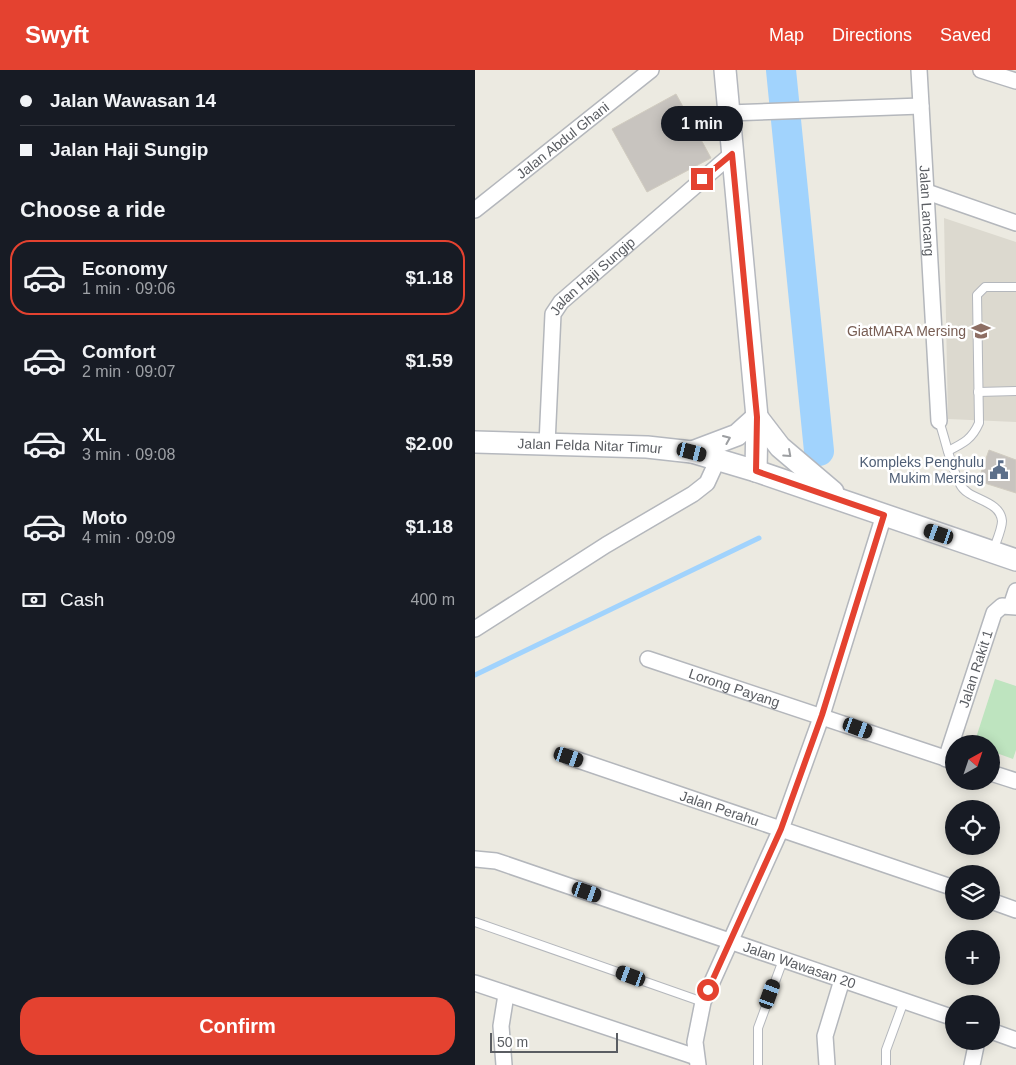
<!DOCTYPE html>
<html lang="en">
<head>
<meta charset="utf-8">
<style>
	:root { --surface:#171b24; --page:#20242c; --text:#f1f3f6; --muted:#9ea1a6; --line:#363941; --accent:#e44230 }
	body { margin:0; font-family:Arial,sans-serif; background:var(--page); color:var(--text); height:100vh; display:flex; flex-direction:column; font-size:19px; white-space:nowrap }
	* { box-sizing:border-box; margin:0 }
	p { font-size:16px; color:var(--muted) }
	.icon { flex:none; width:28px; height:28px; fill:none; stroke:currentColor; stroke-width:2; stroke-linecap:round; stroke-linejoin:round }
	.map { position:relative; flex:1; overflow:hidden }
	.side { display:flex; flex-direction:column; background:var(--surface); width:475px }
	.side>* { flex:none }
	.banner { display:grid; align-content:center; height:110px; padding:0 20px; background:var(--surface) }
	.needle { width:32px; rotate:40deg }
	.buttons { position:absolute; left:470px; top:665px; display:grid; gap:10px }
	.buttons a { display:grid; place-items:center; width:55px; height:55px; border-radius:50%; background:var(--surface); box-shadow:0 2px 12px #0003; font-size:25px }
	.scale { position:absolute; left:15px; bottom:12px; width:128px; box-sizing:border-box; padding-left:5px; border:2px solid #5a5d62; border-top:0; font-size:14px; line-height:18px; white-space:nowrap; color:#5a5d62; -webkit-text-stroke:4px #fff; paint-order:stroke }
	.end { position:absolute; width:22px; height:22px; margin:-11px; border:6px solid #e44230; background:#fff; box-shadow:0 0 0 2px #fff }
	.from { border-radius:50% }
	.bubble { position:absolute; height:35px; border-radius:18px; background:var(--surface); box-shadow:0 2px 12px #0003; font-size:16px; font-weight:700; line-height:35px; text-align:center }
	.car { position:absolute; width:15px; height:30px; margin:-15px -8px; border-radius:6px; box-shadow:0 0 4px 1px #0007; background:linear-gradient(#222 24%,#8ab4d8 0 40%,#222 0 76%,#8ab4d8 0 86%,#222 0) }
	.banner b { display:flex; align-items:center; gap:18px; height:48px; font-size:19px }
	.banner b+b { border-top:1px solid var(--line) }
	.banner i { width:12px; height:12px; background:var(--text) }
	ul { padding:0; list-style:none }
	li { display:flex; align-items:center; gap:15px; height:75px; margin:0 10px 8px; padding:0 10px; border:2px solid transparent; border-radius:20px }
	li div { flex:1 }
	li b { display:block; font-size:19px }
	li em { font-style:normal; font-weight:700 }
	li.selected { border-color:var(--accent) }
	li>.icon { width:45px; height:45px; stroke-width:1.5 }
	h2 { padding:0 20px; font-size:22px; line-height:60px }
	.pay { display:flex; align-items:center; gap:12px; height:55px; padding:0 20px; font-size:19px }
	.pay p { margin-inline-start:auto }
	.primary-button { display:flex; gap:10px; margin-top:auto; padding:10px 20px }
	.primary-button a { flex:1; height:58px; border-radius:20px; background:var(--accent); color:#fff; font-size:20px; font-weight:700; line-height:58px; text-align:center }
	header { display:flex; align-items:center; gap:30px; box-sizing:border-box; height:70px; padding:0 25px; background:var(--accent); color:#fff }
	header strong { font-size:24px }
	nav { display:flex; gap:28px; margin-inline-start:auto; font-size:18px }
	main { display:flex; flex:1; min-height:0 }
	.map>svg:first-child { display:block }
	.education { fill:#dcd9cf }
	.green { fill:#bee4bf }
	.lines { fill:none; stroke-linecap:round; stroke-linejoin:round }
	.stream { stroke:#a1d3fd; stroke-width:5 }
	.river { stroke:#a1d3fd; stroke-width:30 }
	.building { fill:#c8c4bf; stroke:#d1ccc0 }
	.lane-casing { stroke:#b4b7bc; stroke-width:10 }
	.street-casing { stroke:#b4b7bc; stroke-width:18 }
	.secondary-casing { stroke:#b5b8be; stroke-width:24 }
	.lane { stroke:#fff; stroke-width:8 }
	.street { stroke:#fff; stroke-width:15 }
	.secondary { stroke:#fff; stroke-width:21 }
	.oneway { stroke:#9c9ea1 }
	.route { stroke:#e44230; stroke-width:6 }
	.labels { text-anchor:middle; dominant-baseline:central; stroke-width:5; stroke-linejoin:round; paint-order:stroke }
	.street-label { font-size:14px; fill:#5a5d62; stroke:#fff }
	.education-label { font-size:14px; fill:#785e54; stroke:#fff; text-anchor:end }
	.service-label { font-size:14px; fill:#4e5e75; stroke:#fff; text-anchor:end }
</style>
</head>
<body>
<header>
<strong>Swyft</strong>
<nav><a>Map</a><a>Directions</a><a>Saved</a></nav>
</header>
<main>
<section class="side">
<div class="banner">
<b><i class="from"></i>Jalan Wawasan 14</b>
<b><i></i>Jalan Haji Sungip</b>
</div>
<h2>Choose a ride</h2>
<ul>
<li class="selected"><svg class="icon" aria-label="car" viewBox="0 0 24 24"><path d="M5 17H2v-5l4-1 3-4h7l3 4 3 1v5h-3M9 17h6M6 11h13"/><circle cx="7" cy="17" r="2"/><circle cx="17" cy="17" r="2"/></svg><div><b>Economy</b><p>1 min · 09:06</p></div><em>$1.18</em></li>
<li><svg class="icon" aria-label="car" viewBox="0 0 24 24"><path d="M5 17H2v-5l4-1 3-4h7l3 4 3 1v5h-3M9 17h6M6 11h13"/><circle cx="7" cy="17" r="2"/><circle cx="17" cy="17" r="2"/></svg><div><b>Comfort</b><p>2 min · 09:07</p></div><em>$1.59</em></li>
<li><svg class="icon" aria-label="car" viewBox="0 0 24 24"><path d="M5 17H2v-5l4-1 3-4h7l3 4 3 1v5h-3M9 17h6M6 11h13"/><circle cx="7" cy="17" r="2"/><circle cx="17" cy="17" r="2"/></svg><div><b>XL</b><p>3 min · 09:08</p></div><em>$2.00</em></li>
<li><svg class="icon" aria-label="car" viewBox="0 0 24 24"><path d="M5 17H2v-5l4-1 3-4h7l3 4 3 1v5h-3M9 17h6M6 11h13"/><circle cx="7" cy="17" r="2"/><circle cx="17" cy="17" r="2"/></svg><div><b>Moto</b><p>4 min · 09:09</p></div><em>$1.18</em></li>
</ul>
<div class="pay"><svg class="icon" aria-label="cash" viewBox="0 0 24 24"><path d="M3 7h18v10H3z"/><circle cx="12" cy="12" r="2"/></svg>Cash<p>400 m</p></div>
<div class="primary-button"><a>Confirm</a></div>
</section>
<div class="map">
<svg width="541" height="995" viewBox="0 0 541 995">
	<rect width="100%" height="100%" fill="#eceae1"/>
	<path class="education" d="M469,148L541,172V352L473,349Z"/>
	<path class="green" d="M520,609L541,616V680L538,689L516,681V674H499Z"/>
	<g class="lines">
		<path class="stream" d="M0,605L284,468"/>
		<path class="river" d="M306,0L344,381"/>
	</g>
	<g class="building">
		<path d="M201,24L236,88L172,122L137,59Z"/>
		<path d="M514,380L541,390V423L503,411Z"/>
	</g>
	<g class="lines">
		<g class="lane-casing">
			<g id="lane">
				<path d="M503,322L541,321"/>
				<path d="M464,351C471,371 475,395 485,414C493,431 525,429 527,451C527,459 521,472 518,481"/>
				<path d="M473,381C489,373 497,369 504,353L502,225L510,217H541"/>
				<path d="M0,852L228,932"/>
				<path d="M283,995V958L308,890"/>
				<path d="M411,995V980L429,931"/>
			</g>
		</g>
		<g class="street-casing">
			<g id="street">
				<path id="s1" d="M444,0L464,351"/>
				<path d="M506,0L541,11"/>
				<path d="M253,43L446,36"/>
				<path d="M452,122L541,153"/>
				<path id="s2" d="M0,140L176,0"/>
				<path id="s3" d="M72,374L78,244L86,232L257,84"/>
				<path d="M536,536L541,521"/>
				<path d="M0,559L131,475L218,424L232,413L243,389"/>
				<path id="s4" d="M173,589L479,691"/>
				<path id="s5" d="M94,687L479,818"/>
				<path id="s6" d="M471,689L519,543L527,536L541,537"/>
				<path d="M516,703L541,711"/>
				<path id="s7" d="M0,789L21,791L479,948"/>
				<path d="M516,831L541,840"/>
				<path d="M0,913L221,987"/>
				<path d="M516,961L541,970"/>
				<path d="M29,995L26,956L31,925"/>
				<path d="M223,995L220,972L228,932L306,759L347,645L409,445"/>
				<path d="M352,995L350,966L367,910"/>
				<path d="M497,995L502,971"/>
			</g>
		</g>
		<g class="secondary-casing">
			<g id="secondary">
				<path d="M250,0L282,347L281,401"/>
				<path id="s8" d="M0,372L172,377L217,382L281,401L541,490"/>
				<path d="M217,382L262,365L282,347L305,377L358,422"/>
			</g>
		</g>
		<use href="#lane" class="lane"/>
		<use href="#street" class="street"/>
		<use href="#secondary" class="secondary"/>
	</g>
	<defs><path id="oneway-chevron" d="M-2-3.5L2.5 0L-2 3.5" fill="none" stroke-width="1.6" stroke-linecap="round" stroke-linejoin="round" transform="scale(1.25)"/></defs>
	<g class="oneway">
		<use href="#oneway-chevron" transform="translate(252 369) rotate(-23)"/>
		<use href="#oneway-chevron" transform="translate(313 384) rotate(42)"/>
	</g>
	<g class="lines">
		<path class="route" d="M227,109L257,84L282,347L281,401L409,445L347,645L306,759L233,920"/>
	</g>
	<defs>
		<g id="university-bare" transform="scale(1.5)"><path d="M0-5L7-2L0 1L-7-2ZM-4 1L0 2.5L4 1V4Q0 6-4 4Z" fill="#8d6e63" stroke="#fff" stroke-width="2.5" paint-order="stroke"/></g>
		<g id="civic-bare" transform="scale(1.5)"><path d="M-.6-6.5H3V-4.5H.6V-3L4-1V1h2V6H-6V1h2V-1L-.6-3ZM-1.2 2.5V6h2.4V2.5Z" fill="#5c6f8a" stroke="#fff" stroke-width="2.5" paint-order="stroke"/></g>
	</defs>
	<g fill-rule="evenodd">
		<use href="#university-bare" x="506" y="261"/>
		<use href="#civic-bare" x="524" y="400"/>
	</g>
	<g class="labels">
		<g class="street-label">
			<text stroke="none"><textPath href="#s2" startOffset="112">Jalan Abdul Ghani</textPath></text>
			<text stroke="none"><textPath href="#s1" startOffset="141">Jalan Lancang</textPath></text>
			<text stroke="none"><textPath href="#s3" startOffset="185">Jalan Haji Sungip</textPath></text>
			<text stroke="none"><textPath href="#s8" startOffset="115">Jalan Felda Nitar Timur</textPath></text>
			<text stroke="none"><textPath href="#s6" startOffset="95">Jalan Rakit 1</textPath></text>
			<text stroke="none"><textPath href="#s4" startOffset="91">Lorong Payang</textPath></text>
			<text stroke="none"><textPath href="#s5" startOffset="159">Jalan Perahu</textPath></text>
			<text stroke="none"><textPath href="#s7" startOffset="342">Jalan Wawasan 20</textPath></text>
		</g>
		<g class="education-label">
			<text x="491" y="261">GiatMARA Mersing</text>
		</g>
		<g class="service-label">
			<text x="509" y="392">Kompleks Penghulu<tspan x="509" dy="16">Mukim Mersing</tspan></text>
		</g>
	</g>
</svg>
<div class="buttons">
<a><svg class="needle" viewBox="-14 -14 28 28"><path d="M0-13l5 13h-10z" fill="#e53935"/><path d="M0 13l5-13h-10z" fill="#9ea1a6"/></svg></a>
<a><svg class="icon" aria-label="locate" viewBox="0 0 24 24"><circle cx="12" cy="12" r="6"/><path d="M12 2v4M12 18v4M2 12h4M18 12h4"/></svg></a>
<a><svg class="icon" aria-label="layers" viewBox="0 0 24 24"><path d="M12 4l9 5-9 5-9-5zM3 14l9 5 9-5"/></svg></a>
<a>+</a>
<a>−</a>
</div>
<div class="scale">50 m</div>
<i class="end from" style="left:233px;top:920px"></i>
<i class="end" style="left:227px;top:109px"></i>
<div class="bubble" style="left:186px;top:36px;width:82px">1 min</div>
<i class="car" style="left:217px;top:382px;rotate:104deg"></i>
<i class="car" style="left:464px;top:464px;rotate:289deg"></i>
<i class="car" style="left:383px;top:658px;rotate:110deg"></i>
<i class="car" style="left:94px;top:687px;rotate:109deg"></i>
<i class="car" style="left:112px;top:822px;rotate:109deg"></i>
<i class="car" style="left:156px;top:906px;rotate:290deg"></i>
<i class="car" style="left:295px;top:924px;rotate:20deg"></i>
</div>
</main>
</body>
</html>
